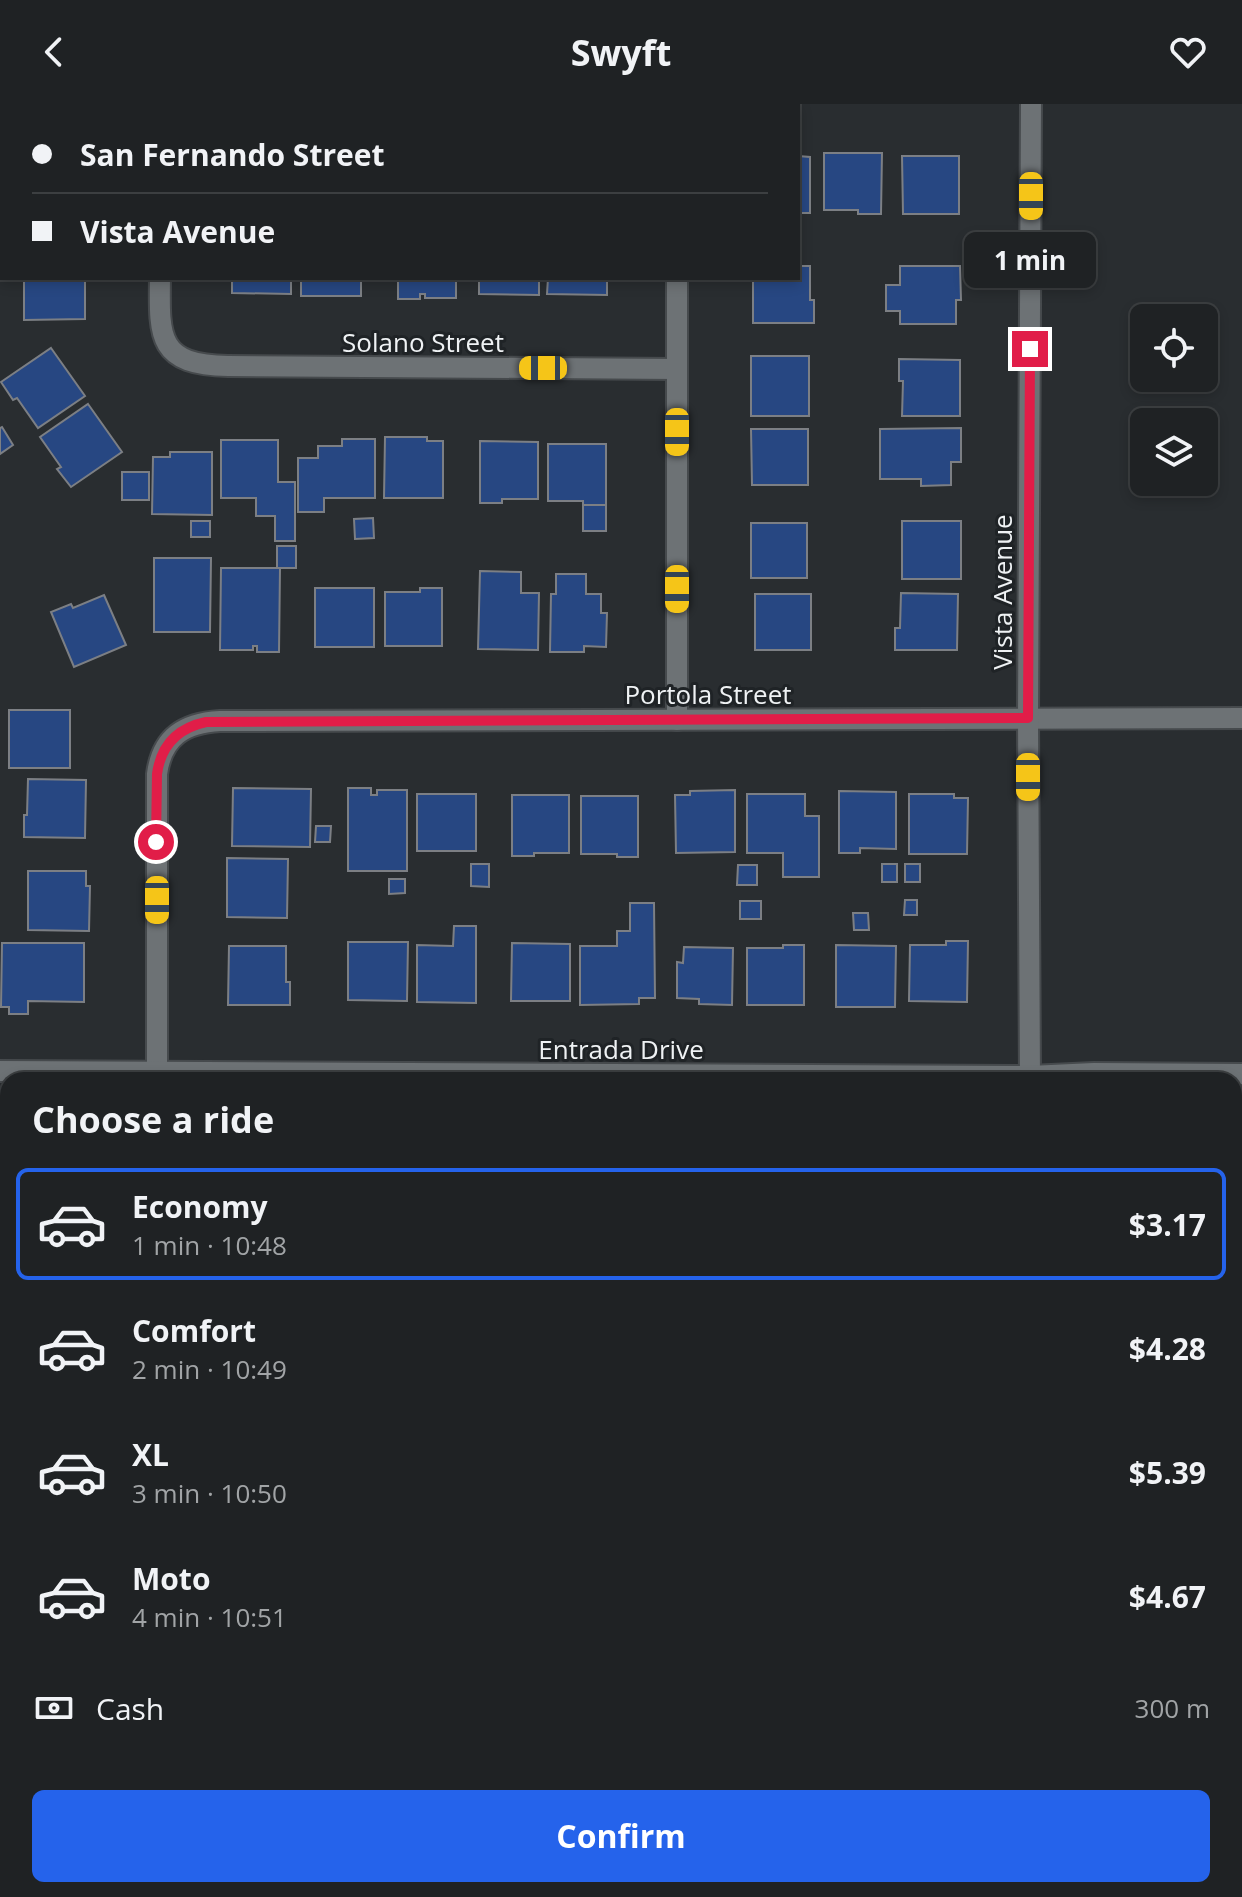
<!DOCTYPE html>
<html lang="en">
<head>
<meta charset="utf-8">
<style>
	:root { --surface:#1f2224; --page:#272a2c; --text:#f1f3f6; --muted:#a1a4a6; --line:#3c3f41; --accent:#2563eb }
	body { margin:0; font-family:"Open Sans",sans-serif; background:var(--page); color:var(--text); height:100vh; display:flex; flex-direction:column; font-size:30px; white-space:nowrap }
	* { box-sizing:border-box; margin:0 }
	p { font-size:26px; color:var(--muted) }
	.icon { flex:none; width:44px; height:44px; fill:none; stroke:currentColor; stroke-width:2; stroke-linecap:round; stroke-linejoin:round }
	.map { position:relative; flex:1; overflow:hidden }
	.details { position:absolute; left:0px; top:968px; width:1242px; height:826px; display:flex; flex-direction:column; background:var(--surface); border-radius:24px 24px 0 0; box-shadow:0 4px 12px #0003,0 0 0 2px var(--line) }
	.details>* { flex:none }
	.top-card { position:absolute; left:0px; top:0px; width:800px; height:176px; box-shadow:0 4px 12px #0003,0 0 0 2px var(--line); display:grid; align-content:center; height:176px; padding:0 32px; background:var(--surface) }
	.controls { position:absolute; left:1130px; top:200px; display:grid; gap:16px }
	.controls a { display:grid; place-items:center; width:88px; height:88px; border-radius:12px; background:var(--surface); box-shadow:0 4px 12px #0003,0 0 0 2px var(--line); font-size:40px }
	.end { position:absolute; width:36px; height:36px; margin:-18px; border:10px solid #e11d48; background:#fff; box-shadow:0 0 0 4px #fff }
	.from { border-radius:50% }
	.bubble { position:absolute; height:56px; border-radius:12px; background:var(--surface); box-shadow:0 4px 12px #0003,0 0 0 2px var(--line); font-size:26px; font-weight:700; line-height:56px; text-align:center }
	.car { position:absolute; width:24px; height:48px; margin:-24px -12px; border-radius:10px; box-shadow:0 0 6px 2px #0007; background:linear-gradient(#f5c518 24%,#345 0 40%,#f5c518 0 76%,#345 0 86%,#f5c518 0) }
	.top-card b { display:flex; align-items:center; gap:28px; height:76px; font-size:30px }
	.top-card b+b { border-top:2px solid var(--line) }
	.top-card i { width:20px; height:20px; background:var(--text) }
	ul { padding:0; list-style:none }
	li { display:flex; align-items:center; gap:24px; height:112px; margin:0 16px 12px; padding:0 16px; border:4px solid transparent; border-radius:12px }
	li div { flex:1 }
	li b { display:block; font-size:30px }
	li em { font-style:normal; font-weight:700 }
	li.on { border-color:var(--accent) }
	li>.icon { width:72px; height:72px; stroke-width:1.5 }
	h2 { padding:0 32px; font-size:36px; line-height:96px }
	.pay { display:flex; align-items:center; gap:20px; height:88px; padding:0 32px; font-size:30px }
	.pay p { margin-inline-start:auto }
	.button { display:flex; gap:16px; margin-top:auto; padding:16px 32px }
	.button a { flex:1; height:92px; border-radius:12px; background:var(--accent); color:#fff; font-size:32px; font-weight:700; line-height:92px; text-align:center }
	header { display:flex; justify-content:space-between; align-items:center; height:104px; padding:0 32px; background:var(--surface); font-size:36px; font-weight:700 }
	.map>svg:first-child { display:block }
	.park { fill:url(#park-tufts) }
	.building { fill:#274782; stroke:#7c7f84; stroke-width:2 }
	.lines { fill:none; stroke-linecap:round; stroke-linejoin:round }
	.minor-casing { stroke:#464a4d; stroke-width:24 }
	.tertiary-casing { stroke:#464a4d; stroke-width:24 }
	.path { stroke:#66696c; stroke-width:5; stroke-dasharray:4 6; stroke-linecap:butt }
	.minor { stroke:#6d7275; stroke-width:20 }
	.tertiary { stroke:#6d7275; stroke-width:20 }
	.route { stroke:#e11d48; stroke-width:10 }
	.labels { text-anchor:middle; dominant-baseline:central; stroke-width:6; stroke-linejoin:round; paint-order:stroke }
	.street-label { font-size:26px; fill:#eff2f4; stroke:#1f2326 }
</style>
</head>
<body>
<header><svg class="icon" aria-label="back" viewBox="0 0 24 24"><path d="M15 5l-7 7 7 7"/></svg>Swyft<svg class="icon" aria-label="heart" viewBox="0 0 24 24"><path d="M12 20l-8-8c-3-5 5-10 8-4 3-6 11-1 8 4z"/></svg></header>
<div class="map">
<svg width="1242" height="1793" viewBox="0 0 1242 1793">
	<defs>
		<pattern id="park-tufts" width="24" height="20" patternUnits="userSpaceOnUse" patternTransform="scale(2)"><rect width="24" height="20" fill="#3f3a6c"/><path d="M3 7l-1-3M5 7V3M7 7l1-3M15 17l-1-3M17 17v-4M19 17l1-3" fill="none" stroke="#5b5782"/></pattern>
	</defs>
	<rect width="100%" height="100%" fill="#292d30"/>
	<rect class="park" x="701" y="1786" width="316" height="7"/>
	<g class="building">
		<path d="M824,49H882L881,110H858V106H824Z"/>
		<path d="M798,52L810,53V109H798Z"/>
		<path d="M902,52H959V110H903Z"/>
		<path d="M798,162H810V196H814V219H753V174H798Z"/>
		<path d="M900,162H960L961,196H956V220H900V207H886V181H900Z"/>
		<path d="M24,174H85V215L24,216Z"/>
		<path d="M232,174H291V190L232,189Z"/>
		<rect x="301" y="174" width="60" height="18"/>
		<path d="M398,174H456V194H425V190H420V195H398Z"/>
		<path d="M479,174H539V191L479,190Z"/>
		<path d="M548,174H607V191L547,190Z"/>
		<path d="M51,244L85,292L38,324L17,294L13,296L1,278Z"/>
		<rect x="751" y="252" width="58" height="60"/>
		<path d="M899,255L960,256V312H902L903,277H899Z"/>
		<path d="M88,300L122,348L71,383L57,365L61,363L40,333Z"/>
		<path d="M2,323L13,341L0,350V324Z"/>
		<path d="M961,324V358H951V381L921,382V375H880V325Z"/>
		<path d="M751,325H808V381H752Z"/>
		<path d="M385,333H427V337H443V394H384Z"/>
		<path d="M342,335H375V394H324V408H298V354H318V342H342Z"/>
		<path d="M221,336H278V378H295V437H275V412H256V394H221Z"/>
		<path d="M480,337L538,338V395H502V399H480Z"/>
		<path d="M548,340H606V401H583V397H548Z"/>
		<path d="M170,348H212V411L152,410L153,353H170Z"/>
		<rect x="122" y="368" width="27" height="28"/>
		<rect x="583" y="401" width="23" height="26"/>
		<path d="M373,414L374,434L355,435L354,415Z"/>
		<rect x="191" y="417" width="19" height="16"/>
		<rect x="902" y="417" width="59" height="58"/>
		<rect x="751" y="419" width="56" height="55"/>
		<rect x="277" y="442" width="19" height="22"/>
		<path d="M154,454H211L210,528H154Z"/>
		<path d="M221,464H280L279,548H257V542H253V546H220Z"/>
		<path d="M480,467L521,468V489H539L538,546L478,545Z"/>
		<path d="M556,470H586V490H601V509H607L606,543L584,542V548H550L551,490H556Z"/>
		<rect x="315" y="484" width="59" height="59"/>
		<path d="M420,484H442V542H385V488H420Z"/>
		<path d="M901,489L958,490L957,546H895V524H900Z"/>
		<rect x="755" y="490" width="56" height="56"/>
		<path d="M104,491L126,541L74,563L51,508L71,500L73,504Z"/>
		<rect x="9" y="606" width="61" height="58"/>
		<path d="M28,675L86,676L85,734L24,733V711H27Z"/>
		<path d="M233,684L311,685L310,743L232,742Z"/>
		<path d="M348,684H371V691H377V686H407V767H348Z"/>
		<path d="M735,686V748L676,749L675,691H690V687Z"/>
		<path d="M839,687L896,688V745L860,744V749H839Z"/>
		<rect x="417" y="690" width="59" height="57"/>
		<path d="M747,690H805V712H819V773H783V749H747Z"/>
		<path d="M909,690H954V694H968L967,750H909Z"/>
		<path d="M512,691H569V749H534V752H512Z"/>
		<path d="M581,692H638V753H617V750H581Z"/>
		<path d="M316,722H331L330,738H315Z"/>
		<path d="M227,754L288,755L287,814L227,813Z"/>
		<path d="M471,760H489V783L471,782Z"/>
		<rect x="882" y="760" width="15" height="18"/>
		<rect x="905" y="760" width="15" height="18"/>
		<path d="M738,761H757V781H737Z"/>
		<path d="M28,767H86V782H90L89,827L28,826Z"/>
		<path d="M389,775H405V789L389,790Z"/>
		<path d="M905,796H917V811H904Z"/>
		<rect x="740" y="797" width="21" height="18"/>
		<path d="M630,799H654L655,894H639V900L580,901V842H617V827H630Z"/>
		<path d="M853,809H868L869,826H854Z"/>
		<path d="M454,822H476V899L417,898V841L453,842Z"/>
		<path d="M946,837H968L967,898L909,897L910,841H946Z"/>
		<path d="M348,838H408L407,897L348,896Z"/>
		<path d="M2,839H84V898L28,897V910H9V903H1Z"/>
		<path d="M512,839L570,840V897H511Z"/>
		<path d="M783,841H804V901H747V844H783Z"/>
		<path d="M836,841L896,842L895,903H836Z"/>
		<path d="M229,842H286V878H290V901H228Z"/>
		<path d="M684,843L733,844L732,901L699,900V895L677,894V858L683,859Z"/>
		<path d="M0,1759H8V1786H58L63,1793H0Z"/>
		<rect x="592" y="1786" width="60" height="7"/>
	</g>
	<g class="lines">
		<g class="minor-casing">
			<g id="minor">
				<path d="M158,0V2"/>
				<path d="M687,2L688,0"/>
				<path d="M160,174C159,234 158,261 228,262L677,265"/>
				<path d="M677,616V174"/>
				<path d="M157,976V670C162,633 184,619 220,617L1242,614"/>
				<path d="M1030,976L1028,614L1031,0"/>
				<path d="M1234,1325H1242"/>
				<path d="M194,1786L208,1789L520,1790"/>
			</g>
		</g>
		<g class="tertiary-casing">
			<path id="tertiary" d="M0,967L1030,972L1094,969L1242,970"/>
		</g>
		<g class="path">
			<path d="M363,0V2"/>
			<path d="M611,0L612,2"/>
			<path d="M731,1793V1786"/>
			<path d="M988,1793L989,1786"/>
		</g>
		<use href="#minor" class="minor"/>
		<use href="#tertiary" class="tertiary"/>
	</g>
	<g class="lines">
		<path class="route" d="M156,738L157,670C161,641 178,624 206,618L1028,614L1030,245"/>
	</g>
	<g class="labels">
		<g class="street-label">
			<text x="423" y="238">Solano Street</text>
			<text transform="translate(1002 488) rotate(-90)">Vista Avenue</text>
			<text x="708" y="590">Portola Street</text>
			<text x="621" y="945">Entrada Drive</text>
		</g>
	</g>
</svg>
<div class="controls">
<a><svg class="icon" aria-label="locate" viewBox="0 0 24 24"><circle cx="12" cy="12" r="6"/><path d="M12 2v4M12 18v4M2 12h4M18 12h4"/></svg></a>
<a><svg class="icon" aria-label="layers" viewBox="0 0 24 24"><path d="M12 4l9 5-9 5-9-5zM3 14l9 5 9-5"/></svg></a>
</div>
<i class="end from" style="left:156px;top:738px"></i>
<i class="end" style="left:1030px;top:245px"></i>
<div class="bubble" style="left:964px;top:128px;width:132px">1 min</div>
<i class="car" style="left:1031px;top:92px;rotate:180deg"></i>
<i class="car" style="left:543px;top:264px;rotate:270deg"></i>
<i class="car" style="left:677px;top:328px;rotate:180deg"></i>
<i class="car" style="left:677px;top:485px;rotate:180deg"></i>
<i class="car" style="left:1028px;top:673px;rotate:180deg"></i>
<i class="car" style="left:157px;top:796px;rotate:180deg"></i>
<div class="top-card">
<b><i class="from"></i>San Fernando Street</b>
<b><i></i>Vista Avenue</b>
</div>
<section class="details">
<h2>Choose a ride</h2>
<ul>
<li class="on"><svg class="icon" aria-label="car" viewBox="0 0 24 24"><path d="M5 17H2v-5l4-1 3-4h7l3 4 3 1v5h-3M9 17h6M6 11h13"/><circle cx="7" cy="17" r="2"/><circle cx="17" cy="17" r="2"/></svg><div><b>Economy</b><p>1 min · 10:48</p></div><em>$3.17</em></li>
<li><svg class="icon" aria-label="car" viewBox="0 0 24 24"><path d="M5 17H2v-5l4-1 3-4h7l3 4 3 1v5h-3M9 17h6M6 11h13"/><circle cx="7" cy="17" r="2"/><circle cx="17" cy="17" r="2"/></svg><div><b>Comfort</b><p>2 min · 10:49</p></div><em>$4.28</em></li>
<li><svg class="icon" aria-label="car" viewBox="0 0 24 24"><path d="M5 17H2v-5l4-1 3-4h7l3 4 3 1v5h-3M9 17h6M6 11h13"/><circle cx="7" cy="17" r="2"/><circle cx="17" cy="17" r="2"/></svg><div><b>XL</b><p>3 min · 10:50</p></div><em>$5.39</em></li>
<li><svg class="icon" aria-label="car" viewBox="0 0 24 24"><path d="M5 17H2v-5l4-1 3-4h7l3 4 3 1v5h-3M9 17h6M6 11h13"/><circle cx="7" cy="17" r="2"/><circle cx="17" cy="17" r="2"/></svg><div><b>Moto</b><p>4 min · 10:51</p></div><em>$4.67</em></li>
</ul>
<div class="pay"><svg class="icon" aria-label="cash" viewBox="0 0 24 24"><path d="M3 7h18v10H3z"/><circle cx="12" cy="12" r="2"/></svg>Cash<p>300 m</p></div>
<div class="button"><a>Confirm</a></div>
</section>
</div>
</body>
</html>
